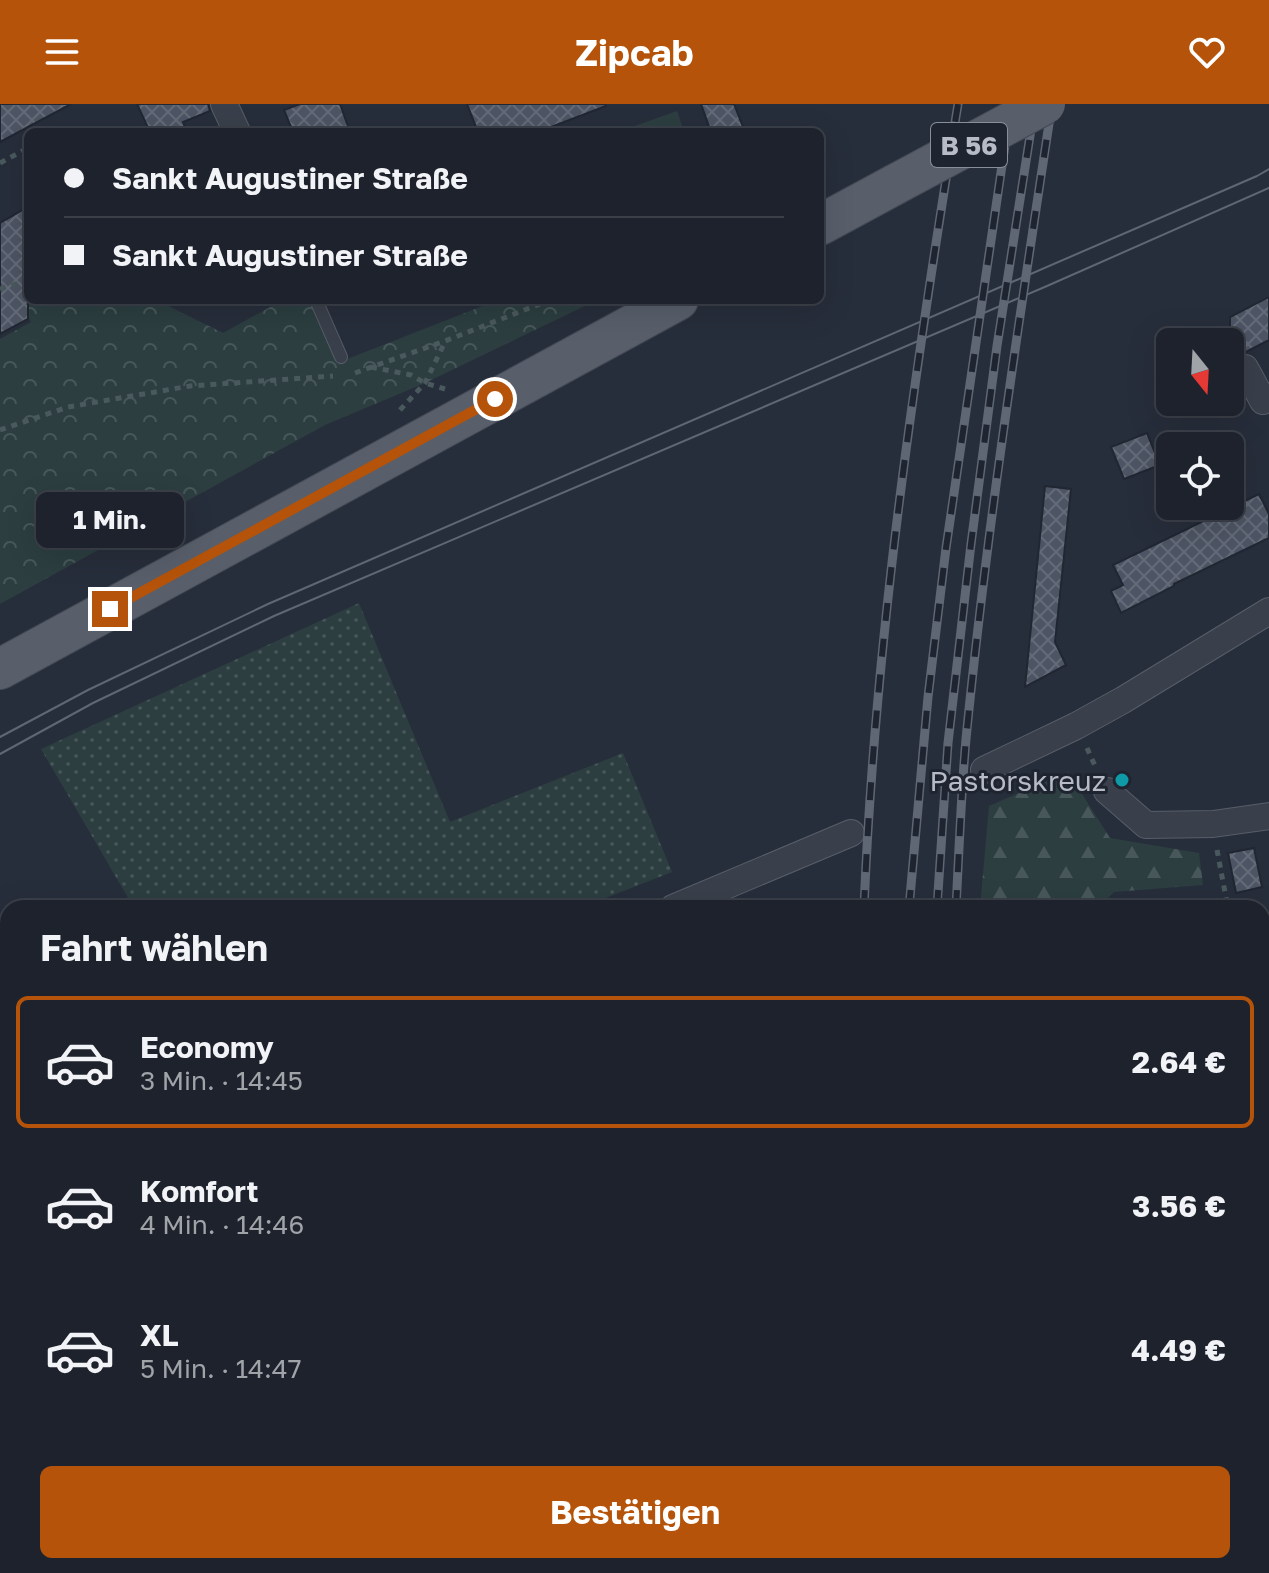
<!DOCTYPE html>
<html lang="de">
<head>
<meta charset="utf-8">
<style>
	:root { --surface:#1d222c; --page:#2a2f38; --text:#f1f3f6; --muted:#a0a4a9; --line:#3b3f48; --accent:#b45309 }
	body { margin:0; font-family:"Golos Text",sans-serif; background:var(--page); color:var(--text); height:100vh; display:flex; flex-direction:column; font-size:30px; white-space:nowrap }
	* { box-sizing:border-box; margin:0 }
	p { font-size:26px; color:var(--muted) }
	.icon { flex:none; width:44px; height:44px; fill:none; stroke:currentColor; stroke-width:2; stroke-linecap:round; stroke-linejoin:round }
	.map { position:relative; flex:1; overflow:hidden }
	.panel { position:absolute; left:0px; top:796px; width:1270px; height:674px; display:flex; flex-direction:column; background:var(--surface); border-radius:24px 24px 0 0; box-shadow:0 8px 32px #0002,0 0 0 2px var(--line) }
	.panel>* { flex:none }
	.top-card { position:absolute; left:24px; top:24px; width:800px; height:176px; border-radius:12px; box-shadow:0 8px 32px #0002,0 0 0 2px var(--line); display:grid; align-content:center; height:176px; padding:0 40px; background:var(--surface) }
	.needle { width:52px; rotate:162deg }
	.controls { position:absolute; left:1156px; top:224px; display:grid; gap:16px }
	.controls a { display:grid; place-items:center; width:88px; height:88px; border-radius:12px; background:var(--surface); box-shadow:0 8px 32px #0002,0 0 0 2px var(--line); font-size:40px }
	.end { position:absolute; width:36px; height:36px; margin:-18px; border:10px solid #b45309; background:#fff; box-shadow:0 0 0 4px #fff }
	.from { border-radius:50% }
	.bubble { position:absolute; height:56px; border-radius:12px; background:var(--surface); box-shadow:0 8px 32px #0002,0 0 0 2px var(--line); font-size:26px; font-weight:700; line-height:56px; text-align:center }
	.top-card b { display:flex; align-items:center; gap:28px; height:76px; font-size:30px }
	.top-card b+b { border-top:2px solid var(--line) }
	.top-card i { width:20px; height:20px; background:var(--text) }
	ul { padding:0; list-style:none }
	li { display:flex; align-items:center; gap:24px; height:132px; margin:0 16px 12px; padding:0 24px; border:4px solid transparent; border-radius:12px }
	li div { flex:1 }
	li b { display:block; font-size:30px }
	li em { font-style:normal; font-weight:700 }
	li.selected { border-color:var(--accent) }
	li>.icon { width:72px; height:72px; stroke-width:1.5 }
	h2 { padding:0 40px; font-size:36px; line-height:96px }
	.cta { display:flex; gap:16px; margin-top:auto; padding:16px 40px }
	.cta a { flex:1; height:92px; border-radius:12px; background:var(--accent); color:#fff; font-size:32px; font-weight:700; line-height:92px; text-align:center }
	header { display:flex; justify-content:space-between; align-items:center; height:104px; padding:0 40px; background:var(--accent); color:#fff; font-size:36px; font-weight:700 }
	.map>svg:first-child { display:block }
	.grass { fill:url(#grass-dots) }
	.forest { fill:url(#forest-firs) }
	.park { fill:url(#park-crowns) }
	.building { fill:url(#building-cross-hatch); stroke:#212732; stroke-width:2 }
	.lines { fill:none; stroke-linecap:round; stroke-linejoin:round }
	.service-casing { stroke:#585e69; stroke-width:14 }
	.minor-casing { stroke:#585e69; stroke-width:28 }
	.primary-casing { stroke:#434954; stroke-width:42 }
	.path { stroke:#4a595d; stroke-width:5; stroke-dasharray:6 6; stroke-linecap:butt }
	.service { stroke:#3a404b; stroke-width:12 }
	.minor { stroke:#3a404b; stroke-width:26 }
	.primary { stroke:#585f6b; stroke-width:40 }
	.tram { stroke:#5f6674; stroke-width:2 }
	.rail-casing { stroke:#5f6674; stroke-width:9 }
	.rail { stroke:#1f2530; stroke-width:6; stroke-dasharray:18; stroke-linecap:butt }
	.primary-bridge-casing { stroke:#434954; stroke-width:42; stroke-linecap:butt }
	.primary-bridge { stroke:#585f6b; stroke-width:40 }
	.route { stroke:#b45309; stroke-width:10 }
	.culture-dot { fill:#0f9aa8; stroke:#1f2530; stroke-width:3 }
	.labels { text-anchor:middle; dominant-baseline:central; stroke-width:6; stroke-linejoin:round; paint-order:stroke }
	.shield { fill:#1f2530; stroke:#898e9a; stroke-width:2 }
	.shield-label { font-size:26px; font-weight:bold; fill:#b6bbc7 }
	.poi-label { font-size:28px; fill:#b6bbc7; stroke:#1f2530; text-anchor:end }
</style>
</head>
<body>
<header><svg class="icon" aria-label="menu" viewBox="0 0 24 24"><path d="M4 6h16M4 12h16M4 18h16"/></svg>Zipcab<svg class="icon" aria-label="heart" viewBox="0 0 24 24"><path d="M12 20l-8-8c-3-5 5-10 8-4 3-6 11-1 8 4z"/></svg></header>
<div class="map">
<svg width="1269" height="1469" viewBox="0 0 1269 1469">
	<defs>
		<pattern id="grass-dots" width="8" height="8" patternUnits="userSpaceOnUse" patternTransform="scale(2)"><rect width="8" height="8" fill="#2c3e40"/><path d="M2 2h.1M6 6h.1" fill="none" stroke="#48585a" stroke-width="1.8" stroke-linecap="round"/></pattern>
		<pattern id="forest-firs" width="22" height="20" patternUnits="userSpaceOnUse" patternTransform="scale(2)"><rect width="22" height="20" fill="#2c3e40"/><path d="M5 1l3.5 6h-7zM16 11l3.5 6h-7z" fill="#48585a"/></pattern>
		<pattern id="park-crowns" width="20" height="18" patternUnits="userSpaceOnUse" patternTransform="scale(2)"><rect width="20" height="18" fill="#2c3e40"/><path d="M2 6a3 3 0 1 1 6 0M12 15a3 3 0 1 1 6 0" fill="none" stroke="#48585a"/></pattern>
		<pattern id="building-cross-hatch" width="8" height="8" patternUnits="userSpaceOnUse" patternTransform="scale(2)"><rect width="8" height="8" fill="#4d5463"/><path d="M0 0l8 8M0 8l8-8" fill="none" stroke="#646b78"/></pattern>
	</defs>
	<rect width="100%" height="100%" fill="#272e3b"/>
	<path class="grass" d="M359,499L450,718L623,649L672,768L580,804H134L41,645Z"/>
	<g class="forest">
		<path d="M1068,668L1110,734L1199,749L1203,781L1114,788L1098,804H980L989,702Z"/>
		<path d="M8,1077V1462H579L563,1469H0V1079Z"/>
		<path d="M1269,1154V1469H946V1462H1262V1155Z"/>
		<path d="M607,1462H746L747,1469H609Z"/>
	</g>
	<g class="park">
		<path d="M677,7L684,28H618Z"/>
		<path d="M16,190L28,196H156L223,229L283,196H309L337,259L498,196H597L425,279L325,321L0,500V235L31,218Z"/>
	</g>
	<g class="building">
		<path d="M0,0H71L0,38Z"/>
		<path d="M137,0H208L210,7L183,18L187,28H150Z"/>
		<path d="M300,0H340L350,28H293L284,6Z"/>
		<path d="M467,0H605L606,2L538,28H478Z"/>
		<path d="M701,0H734L745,28H711Z"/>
		<path d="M28,103V215L0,230V119Z"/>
		<path d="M1269,193V236L1246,248L1238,250L1230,256V213Z"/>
		<path d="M1147,329L1160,361L1124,375L1111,343Z"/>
		<path d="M1045,382L1071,385L1055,538L1066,561L1025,583Z"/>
		<path d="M1259,390L1269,410V434L1174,480V482L1121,509L1111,487L1123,481L1113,461Z"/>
		<path d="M1254,744L1262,783L1236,789L1228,749Z"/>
	</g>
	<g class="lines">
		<g class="service-casing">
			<path id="service" d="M316,196L341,253"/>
		</g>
		<g class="minor-casing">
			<g id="minor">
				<path d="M224,0L237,28"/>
				<path d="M1245,264L1263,297L1269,293"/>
				<path d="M984,666L1076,622L1123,596L1269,507"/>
				<path d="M1107,687L1146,721L1213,720L1269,712"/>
				<path d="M673,804L851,729"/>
				<path d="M0,1046L8,1043"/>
			</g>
		</g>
		<g class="primary-casing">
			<g id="primary">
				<path d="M820,121L894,81"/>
				<path d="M0,565L678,196"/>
			</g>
		</g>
		<g class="path">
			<path d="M0,59L28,44"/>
			<path d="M0,185L19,179L28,174"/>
			<path d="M371,263L411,271L425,279L445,285"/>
			<path d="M355,269L445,237L550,196"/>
			<path d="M400,306L425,279L445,238"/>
			<path d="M0,326L68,303L190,282L333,272"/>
			<path d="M1087,644L1096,664"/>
			<path d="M1217,746L1228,804"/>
			<path d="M1262,1143L1269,1142"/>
			<path d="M524,1469L528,1467L532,1462"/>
			<path d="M786,1469V1462"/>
		</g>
		<use href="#service" class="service"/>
		<use href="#minor" class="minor"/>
		<use href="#primary" class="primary"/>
		<g class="tram">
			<path d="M0,633L88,586L268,500L1257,72L1269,65"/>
			<path d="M0,650L93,599L274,512L1047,182L1269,84"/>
		</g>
		<g class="rail-casing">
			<g id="rail">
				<path d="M864,804C875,534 915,266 958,0"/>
				<path d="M909,804L928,593L946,444L1011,0"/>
				<path d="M937,804L948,639L971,440L997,242L1035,0"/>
				<path d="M956,804C959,748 961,691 966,635C987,422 1020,211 1052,0"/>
				<path d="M851,1469V1462"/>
				<path d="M873,1469V1462"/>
				<path d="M903,1469V1462"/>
				<path d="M921,1469V1462"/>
			</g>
		</g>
		<use href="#rail" class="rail"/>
		<g class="primary-bridge-casing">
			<path id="primary-bridge" d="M894,81L1045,0"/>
		</g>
		<use href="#primary-bridge" class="primary-bridge"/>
	</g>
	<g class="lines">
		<path class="route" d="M110,505L495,295"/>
	</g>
	<circle class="culture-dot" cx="1122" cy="676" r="8"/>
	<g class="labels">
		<rect class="shield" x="931" y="19" width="76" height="44" rx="6"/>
		<g class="shield-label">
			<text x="969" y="41">B 56</text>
		</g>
		<g class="poi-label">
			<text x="1106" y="676">Pastorskreuz</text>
		</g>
	</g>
</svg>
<div class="controls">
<a><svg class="needle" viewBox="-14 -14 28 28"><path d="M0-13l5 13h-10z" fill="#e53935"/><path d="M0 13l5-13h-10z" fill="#a0a4a9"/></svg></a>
<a><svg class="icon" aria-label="locate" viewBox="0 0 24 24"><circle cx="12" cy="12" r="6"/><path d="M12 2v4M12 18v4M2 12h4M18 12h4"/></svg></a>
</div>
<i class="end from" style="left:495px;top:295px"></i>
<i class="end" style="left:110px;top:505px"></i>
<div class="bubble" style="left:36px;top:388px;width:148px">1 Min.</div>
<div class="top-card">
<b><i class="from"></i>Sankt Augustiner Straße</b>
<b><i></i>Sankt Augustiner Straße</b>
</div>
<section class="panel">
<h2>Fahrt wählen</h2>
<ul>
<li class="selected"><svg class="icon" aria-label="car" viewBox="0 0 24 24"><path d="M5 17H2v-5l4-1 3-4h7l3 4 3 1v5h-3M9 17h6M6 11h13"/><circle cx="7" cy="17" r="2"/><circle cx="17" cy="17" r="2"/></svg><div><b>Economy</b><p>3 Min. · 14:45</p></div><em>2.64 €</em></li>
<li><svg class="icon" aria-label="car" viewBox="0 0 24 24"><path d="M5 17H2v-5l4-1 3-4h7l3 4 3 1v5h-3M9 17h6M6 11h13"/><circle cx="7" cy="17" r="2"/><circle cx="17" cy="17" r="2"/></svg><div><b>Komfort</b><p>4 Min. · 14:46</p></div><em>3.56 €</em></li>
<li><svg class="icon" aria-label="car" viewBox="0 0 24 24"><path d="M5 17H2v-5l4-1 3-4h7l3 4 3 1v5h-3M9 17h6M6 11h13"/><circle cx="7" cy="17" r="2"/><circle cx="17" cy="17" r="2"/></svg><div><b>XL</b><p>5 Min. · 14:47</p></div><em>4.49 €</em></li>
</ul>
<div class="cta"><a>Bestätigen</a></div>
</section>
</div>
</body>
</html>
